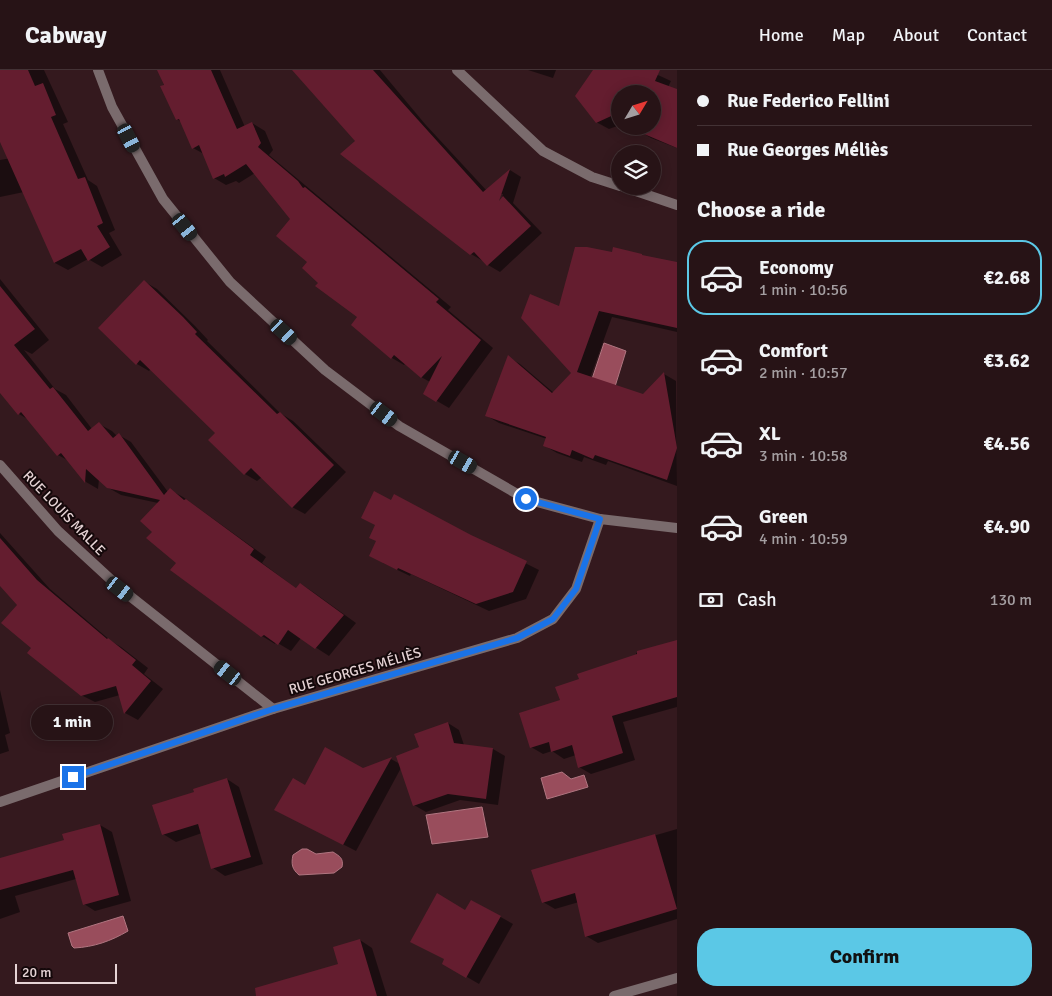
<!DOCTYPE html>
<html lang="en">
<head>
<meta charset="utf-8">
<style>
	:root { --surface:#271316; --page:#2f1c1f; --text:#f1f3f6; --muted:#a49ea1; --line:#433235; --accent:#5bc8e6 }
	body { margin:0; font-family:Signika,sans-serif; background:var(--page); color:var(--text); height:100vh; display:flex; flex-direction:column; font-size:19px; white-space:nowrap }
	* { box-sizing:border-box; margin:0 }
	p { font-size:16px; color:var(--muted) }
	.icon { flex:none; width:28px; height:28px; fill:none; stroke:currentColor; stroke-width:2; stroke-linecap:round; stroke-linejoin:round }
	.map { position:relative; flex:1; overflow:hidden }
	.panel { display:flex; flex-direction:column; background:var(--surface); width:375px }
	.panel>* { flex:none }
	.guide { display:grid; align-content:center; height:110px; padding:0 20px; background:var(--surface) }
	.needle { width:32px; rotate:52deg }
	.tools { position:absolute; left:611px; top:15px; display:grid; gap:10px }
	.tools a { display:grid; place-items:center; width:50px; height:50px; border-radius:50%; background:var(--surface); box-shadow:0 2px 12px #0003,0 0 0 1px var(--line); font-size:25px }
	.scale { position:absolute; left:15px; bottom:12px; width:102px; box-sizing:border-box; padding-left:5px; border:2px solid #e6d3d5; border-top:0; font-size:14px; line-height:18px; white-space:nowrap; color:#e6d3d5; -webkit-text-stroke:4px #14080a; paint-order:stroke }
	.end { position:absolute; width:22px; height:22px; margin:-11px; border:6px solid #1a73e8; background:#fff; box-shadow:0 0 0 2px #fff }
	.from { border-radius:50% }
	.bubble { position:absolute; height:35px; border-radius:18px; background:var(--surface); box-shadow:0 2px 12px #0003,0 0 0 1px var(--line); font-size:16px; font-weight:800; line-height:35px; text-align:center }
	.car { position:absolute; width:15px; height:30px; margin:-15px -8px; border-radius:6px; box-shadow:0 0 4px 1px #0007; background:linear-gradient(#222 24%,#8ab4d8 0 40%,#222 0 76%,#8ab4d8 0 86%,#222 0) }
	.guide b { display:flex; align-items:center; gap:18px; height:48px; font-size:19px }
	.guide b+b { border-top:1px solid var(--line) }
	.guide i { width:12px; height:12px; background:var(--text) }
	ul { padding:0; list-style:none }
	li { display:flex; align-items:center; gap:15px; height:75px; margin:0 10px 8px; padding:0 10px; border:2px solid transparent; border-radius:20px }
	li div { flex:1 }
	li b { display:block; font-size:19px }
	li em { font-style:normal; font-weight:800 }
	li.active { border-color:var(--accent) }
	li>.icon { width:45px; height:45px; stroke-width:1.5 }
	h2 { padding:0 20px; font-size:22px; line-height:60px }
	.pay { display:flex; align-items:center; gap:12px; height:55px; padding:0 20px; font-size:19px }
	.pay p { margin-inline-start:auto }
	.cta { display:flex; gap:10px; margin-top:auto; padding:10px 20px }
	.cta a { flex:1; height:58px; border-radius:20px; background:var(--accent); color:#111; font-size:20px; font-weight:800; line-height:58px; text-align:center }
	header { display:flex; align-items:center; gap:30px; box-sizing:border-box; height:70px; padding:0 25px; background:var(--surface); border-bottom:1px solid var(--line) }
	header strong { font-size:24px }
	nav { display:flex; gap:28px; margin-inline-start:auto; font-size:18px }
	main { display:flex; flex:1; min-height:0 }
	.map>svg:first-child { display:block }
	.water { fill:#994d5c; stroke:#b07580 }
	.shadow { fill:#0007; fill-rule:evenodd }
	.building { fill:#641d2f }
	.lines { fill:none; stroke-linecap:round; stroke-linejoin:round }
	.minor { stroke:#7a6b6d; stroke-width:10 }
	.route { stroke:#1a73e8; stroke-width:6 }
	.labels { text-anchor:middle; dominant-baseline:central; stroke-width:4; stroke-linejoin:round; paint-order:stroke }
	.street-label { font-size:14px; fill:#e6d3d5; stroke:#14080a }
</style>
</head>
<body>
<header>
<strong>Cabway</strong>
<nav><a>Home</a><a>Map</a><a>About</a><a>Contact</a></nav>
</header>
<main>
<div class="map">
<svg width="677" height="926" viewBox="0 0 677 926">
	<rect width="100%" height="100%" fill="#34191e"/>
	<g class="water">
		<path d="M604,273L626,281L613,323L590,315Z"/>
		<path d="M562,702L571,709L584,705L588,717L547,729L541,708Z"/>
		<path d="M482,737L488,767L432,774L426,745Z"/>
		<path d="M302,779H307L316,784L333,782C339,786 344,788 342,797L334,803L299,805C292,799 291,794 293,785Z"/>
		<path d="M123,846L128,861C111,871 94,877 74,878L72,876L68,863Z"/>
	</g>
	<g class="shadow">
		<path d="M0,0H44L68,52L63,54L88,110L97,116L115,160L109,163L122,185L102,197L88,189L68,200L55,193L24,122L0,127V90L17,87L0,52Z"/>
		<path d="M158,0H220L245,57L252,53L265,61L273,80L269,85L451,237L448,240L493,278L449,338L425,324L430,312L421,307L405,294L404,295L392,288L359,247L320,213L309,192L292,149L255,103L239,113L236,111L226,115L214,108L204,84L193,78L181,52L177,49Z"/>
		<path d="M304,0H380L425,54L487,121L510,100L521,107L513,133L542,163L500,202L488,195L483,191L471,184L357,71ZM500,124H503L499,137H496Z"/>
		<path d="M528,0H556L553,8Z"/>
		<path d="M595,0H647L671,11L668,17L677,21V78L651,68L638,60L652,56V24H620V55L609,59L596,52Z"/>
		<path d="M646,188L677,193V262L612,247L590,308L644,326L664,304L676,311L677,416L608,391L606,395L584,387L582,392L557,383L545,376L547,369L499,353L487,346L508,287L520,294L554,323L573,303L560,238Z"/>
		<path d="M0,209L49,270L32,284L24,280L55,319L66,325L92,359L99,354L112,361L117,366L119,365L131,372L168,422L170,420L183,427L266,487L262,493L297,519L301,514L313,522L356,553L329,586L301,568L291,581L276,572L275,574L262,566L177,492L154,462L158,433L121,425L107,417L99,409L98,419L86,412L69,391L58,385L29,350L19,344L0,321Z"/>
		<path d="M145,212L157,219L195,256L208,270L207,271L280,343L293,351L346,402L305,444L292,437L262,407L257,411L245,404L217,363L151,299L149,301L137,294Z"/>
		<path d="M0,463L50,519L111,571L121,577L148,598L144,604L163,619L138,650L125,643L120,625L95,632L81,625L33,578L18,535L0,515Z"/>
		<path d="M471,466L539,500L526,529L489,541L411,504L410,506L383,493Z"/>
		<path d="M677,571V637L623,652L635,690L591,704L579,697L576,685L564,689L552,681L543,684L531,677L561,631L580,610L636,586V583Z"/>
		<path d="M0,620L10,663L5,665L9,681L0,684Z"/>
		<path d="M448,653L459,660L464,675L493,679L505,686L498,735L460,730L426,742L414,735L401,698L356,781L288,746L305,717L363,699L391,689L400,694Z"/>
		<path d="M227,709L239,717L263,794L225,806L213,798L202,763L176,772L163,764L195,723Z"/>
		<path d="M100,755L112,762L131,831L95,841L84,834L76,809L15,826L20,842L0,849V789L65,771Z"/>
		<path d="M677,759V849L598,873L586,866L579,832L555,839L543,832L533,801Z"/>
		<path d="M472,831L513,854L479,914L443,893L465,841Z"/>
		<path d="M360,870L372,878L387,926H297L340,895Z"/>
	</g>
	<g class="building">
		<path d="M0,0H28L35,16L43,13L56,45L51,47L78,109L85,107L103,153L97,156L110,177L88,191L81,179L54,193L0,72Z"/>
		<path d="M157,0H211L237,59L252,52L261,73L258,77L298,111L303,118L305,117L439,229L436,232L481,270L436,332L423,324L442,286L421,308L394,285L391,289L351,255L357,247L315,216L318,213L302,198L307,192L276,166L290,149L246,94L225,107L224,104L213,109L199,75L192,79L179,49L176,50L160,16L164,15Z"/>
		<path d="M292,0H373L483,122L510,99L499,131L503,126L531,156L487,196L474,182L470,185L340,84L355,71Z"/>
		<path d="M593,0H660L655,11L677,19V78L637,61L639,56H652V24H620V42L596,53L575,26Z"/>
		<path d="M575,177H587L612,182L613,177L642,184V185L677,192V258L599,241L577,302L643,324L664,302L677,378L667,410L595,385L593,389L572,380L570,386L543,376L546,367L485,346L508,285L552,323L571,303L521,248L530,224L559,236Z"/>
		<path d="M144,210L183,247L197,262L195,264L277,344L280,342L334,395L292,438L251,398L244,405L208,370L215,363L140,290L136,295L98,258Z"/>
		<path d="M0,216L35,259L14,275L50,319L53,317L88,361L99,352L113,368L119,363L164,425L170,418L184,430L186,429L254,479L250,485L296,518L300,513L344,545L315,579L288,560L278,575L264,565L261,567L170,500L176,493L146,468L152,462L140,451L160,430L107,418L86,399L85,413L61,383L57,386L21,342L18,345L0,323Z"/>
		<path d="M374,421L391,430L394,424L471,465L527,491L513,522L476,534L398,498L397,500L369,486L376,471L369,468L375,455L361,448Z"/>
		<path d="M0,468L37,510L107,569L108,568L136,590L132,595L151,611L124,644L116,616L81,626L27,583L31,578L1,553L17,535L0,516Z"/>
		<path d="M677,570V627L612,646L623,683L578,698L572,675L551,682L549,672L530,678L519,643L560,630L555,617L579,609L577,604L637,584V581Z"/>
		<path d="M448,652L454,673L493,678L486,729L448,724L413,736L396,686L419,677L414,664Z"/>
		<path d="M325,677L363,698L392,687L343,775L274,740L293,708L305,715Z"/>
		<path d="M227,708L251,787L211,799L198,754L162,765L152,735L194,722L193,719Z"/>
		<path d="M100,754L119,825L83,835L73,800L0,820V788L64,770L62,764Z"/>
		<path d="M655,764L677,839L585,867L575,823L542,833L531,800Z"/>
		<path d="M437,823L465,840L471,830L501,846L466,908L442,894L444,889L410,872Z"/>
		<path d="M360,869L377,926H256L255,918L338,894L333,877Z"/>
	</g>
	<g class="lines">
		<g class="minor">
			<path d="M98,0L112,37L163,129L230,212L325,300L399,356L526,429L600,449L677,458"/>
			<path d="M457,0L543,81L592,107L620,116"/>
			<path d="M621,116L677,135"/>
			<path d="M0,395L58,461L121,519L273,639"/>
			<path d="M0,732L273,639L517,568L553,549L576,519L600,449"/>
			<path d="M614,926L677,908"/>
		</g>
	</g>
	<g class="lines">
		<path class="route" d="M73,707L273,639L517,568L553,549L576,519L600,449L526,429"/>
	</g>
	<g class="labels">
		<g class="street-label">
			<text transform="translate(64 443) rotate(46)">RUE LOUIS MALLE</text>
			<text transform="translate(355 601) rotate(-16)">RUE GEORGES MÉLIÈS</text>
		</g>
	</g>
</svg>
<div class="tools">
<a><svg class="needle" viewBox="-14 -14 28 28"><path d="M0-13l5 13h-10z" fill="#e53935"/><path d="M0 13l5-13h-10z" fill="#a49ea1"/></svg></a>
<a><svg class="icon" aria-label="layers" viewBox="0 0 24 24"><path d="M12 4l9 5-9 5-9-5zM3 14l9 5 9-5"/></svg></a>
</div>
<div class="scale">20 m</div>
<i class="end from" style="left:526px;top:429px"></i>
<i class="end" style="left:73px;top:707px"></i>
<div class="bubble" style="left:31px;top:635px;width:82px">1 min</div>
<i class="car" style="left:129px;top:68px;rotate:152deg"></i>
<i class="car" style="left:185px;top:157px;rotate:141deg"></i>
<i class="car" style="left:284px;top:262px;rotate:133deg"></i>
<i class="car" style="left:384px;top:344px;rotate:127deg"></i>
<i class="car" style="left:463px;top:392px;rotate:120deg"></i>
<i class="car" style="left:120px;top:519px;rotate:128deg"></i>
<i class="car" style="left:228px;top:603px;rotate:308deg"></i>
</div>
<section class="panel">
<div class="guide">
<b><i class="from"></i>Rue Federico Fellini</b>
<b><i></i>Rue Georges Méliès</b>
</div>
<h2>Choose a ride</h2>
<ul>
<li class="active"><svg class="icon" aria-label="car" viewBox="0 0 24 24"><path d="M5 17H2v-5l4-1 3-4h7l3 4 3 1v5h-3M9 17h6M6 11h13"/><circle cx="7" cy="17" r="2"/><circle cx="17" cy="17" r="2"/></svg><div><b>Economy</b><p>1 min · 10:56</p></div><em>€2.68</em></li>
<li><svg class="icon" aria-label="car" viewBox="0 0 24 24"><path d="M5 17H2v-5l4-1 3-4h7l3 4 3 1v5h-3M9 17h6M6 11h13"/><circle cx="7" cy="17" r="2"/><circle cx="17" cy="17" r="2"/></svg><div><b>Comfort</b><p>2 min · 10:57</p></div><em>€3.62</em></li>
<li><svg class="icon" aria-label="car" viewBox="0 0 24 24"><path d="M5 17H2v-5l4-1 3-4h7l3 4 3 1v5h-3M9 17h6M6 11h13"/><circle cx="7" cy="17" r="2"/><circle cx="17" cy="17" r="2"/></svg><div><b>XL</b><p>3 min · 10:58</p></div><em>€4.56</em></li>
<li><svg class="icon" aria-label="car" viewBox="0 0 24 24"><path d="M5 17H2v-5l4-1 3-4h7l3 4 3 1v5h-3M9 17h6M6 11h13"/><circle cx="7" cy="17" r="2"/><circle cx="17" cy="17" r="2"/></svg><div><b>Green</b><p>4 min · 10:59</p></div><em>€4.90</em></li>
</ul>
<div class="pay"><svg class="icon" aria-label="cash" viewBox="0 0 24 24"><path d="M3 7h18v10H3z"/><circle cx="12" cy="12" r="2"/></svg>Cash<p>130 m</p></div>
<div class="cta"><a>Confirm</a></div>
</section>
</main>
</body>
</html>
